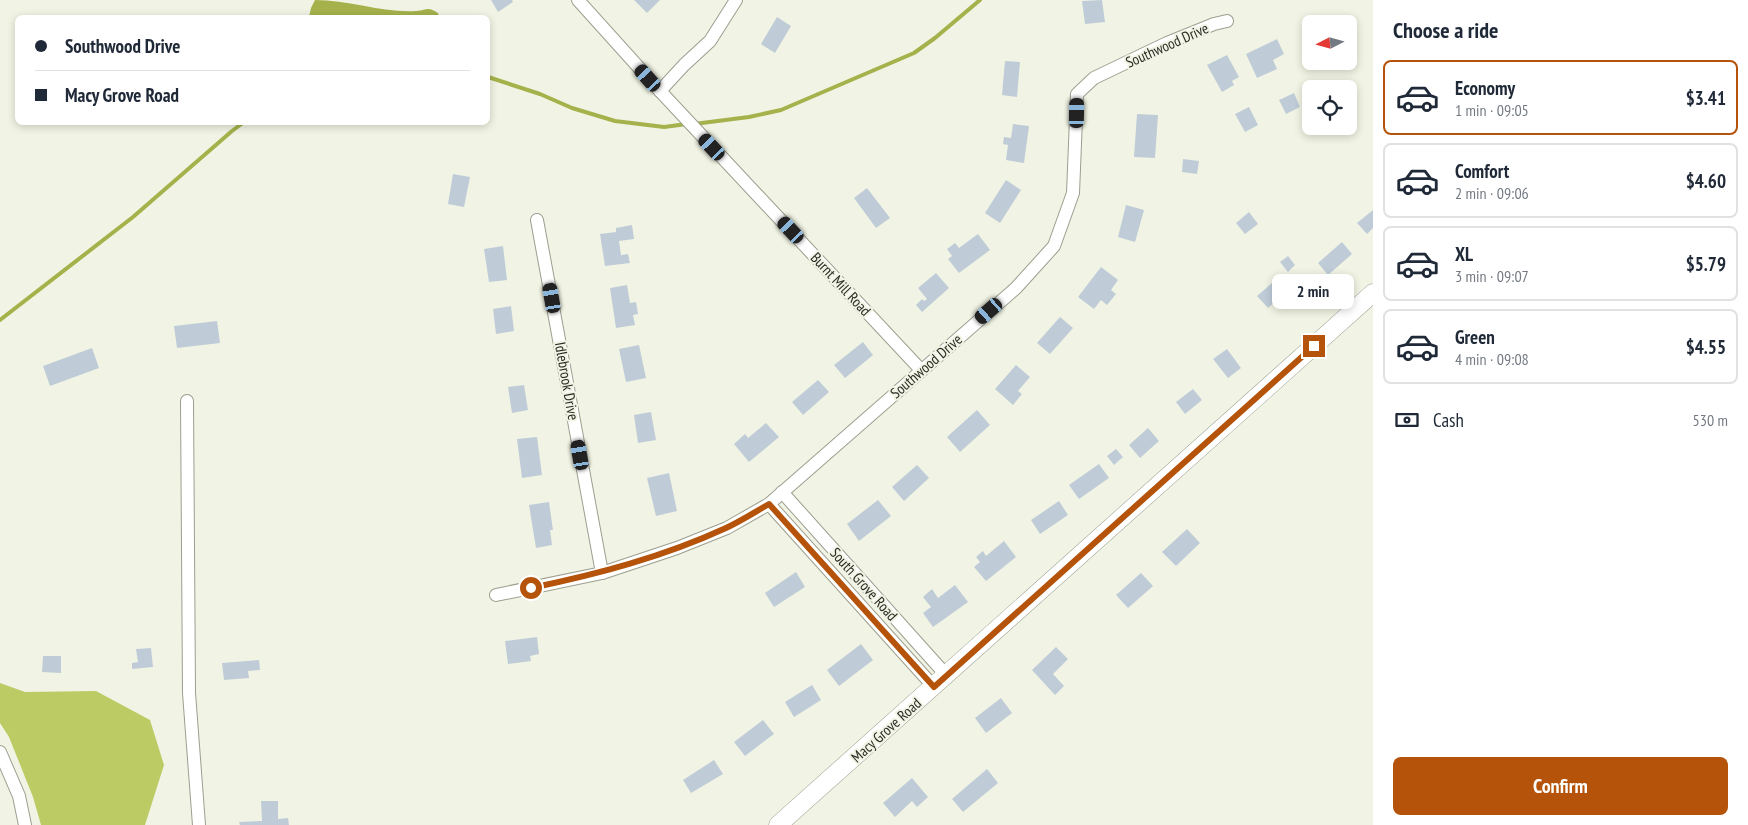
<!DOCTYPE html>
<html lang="en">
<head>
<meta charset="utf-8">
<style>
	:root { --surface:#fff; --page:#f2f2f3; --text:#1f2937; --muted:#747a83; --line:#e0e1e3; --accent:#b45309 }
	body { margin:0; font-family:"PT Sans Narrow",sans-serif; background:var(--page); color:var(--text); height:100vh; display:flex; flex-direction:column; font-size:19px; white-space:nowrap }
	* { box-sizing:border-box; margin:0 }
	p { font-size:16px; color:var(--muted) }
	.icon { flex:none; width:28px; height:28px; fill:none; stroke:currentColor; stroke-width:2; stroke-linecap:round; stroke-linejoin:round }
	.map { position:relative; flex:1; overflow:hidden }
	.panel { display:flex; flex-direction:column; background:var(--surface); width:375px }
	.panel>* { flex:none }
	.hud { position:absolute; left:15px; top:15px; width:475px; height:110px; border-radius:8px; box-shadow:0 2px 8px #0003; display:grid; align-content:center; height:110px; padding:0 20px; background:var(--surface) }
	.needle { width:32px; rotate:264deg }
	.fabs { position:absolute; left:1302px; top:15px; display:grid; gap:10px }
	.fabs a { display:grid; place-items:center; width:55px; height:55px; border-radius:8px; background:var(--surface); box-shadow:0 2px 8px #0003; font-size:25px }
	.end { position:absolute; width:22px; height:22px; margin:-11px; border:6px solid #b45309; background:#fff; box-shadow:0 0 0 2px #fff }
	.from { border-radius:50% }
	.bubble { position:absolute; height:35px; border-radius:8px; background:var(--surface); box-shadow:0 2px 8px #0003; font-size:16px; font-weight:700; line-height:35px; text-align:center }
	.car { position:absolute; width:15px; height:30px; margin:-15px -8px; border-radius:6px; box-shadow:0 0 4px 1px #0007; background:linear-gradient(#222 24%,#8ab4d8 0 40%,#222 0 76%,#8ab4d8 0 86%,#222 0) }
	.hud b { display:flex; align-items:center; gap:18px; height:48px; font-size:19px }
	.hud b+b { border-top:1px solid var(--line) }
	.hud i { width:12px; height:12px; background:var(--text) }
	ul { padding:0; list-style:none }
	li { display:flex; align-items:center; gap:15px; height:75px; margin:0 10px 8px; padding:0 10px; border:2px solid var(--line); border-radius:8px }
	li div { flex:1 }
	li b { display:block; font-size:19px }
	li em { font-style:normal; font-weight:700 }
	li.active { border-color:var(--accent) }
	li>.icon { width:45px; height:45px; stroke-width:1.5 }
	h2 { padding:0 20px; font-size:22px; line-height:60px }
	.pay { display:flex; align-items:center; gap:12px; height:55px; padding:0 20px; font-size:19px }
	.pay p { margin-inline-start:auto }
	.button { display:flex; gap:10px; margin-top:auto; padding:10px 20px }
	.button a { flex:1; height:58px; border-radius:8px; background:var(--accent); color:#fff; font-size:20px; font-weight:700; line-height:58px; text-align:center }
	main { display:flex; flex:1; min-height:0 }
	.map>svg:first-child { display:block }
	.forest { fill:#bdcb65 }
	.water { fill:#a5b24b }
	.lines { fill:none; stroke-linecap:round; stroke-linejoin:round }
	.stream { stroke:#a5b24b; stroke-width:4 }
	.building { fill:#bfccd8 }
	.street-casing { stroke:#9c9f8f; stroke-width:14 }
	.secondary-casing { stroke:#9c9f8f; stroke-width:19 }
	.street { stroke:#fff; stroke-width:12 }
	.secondary { stroke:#fff; stroke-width:18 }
	.route { stroke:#b45309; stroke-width:6 }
	.labels { text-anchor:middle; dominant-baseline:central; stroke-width:4; stroke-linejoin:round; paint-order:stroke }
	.street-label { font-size:15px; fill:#292a24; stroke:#f1f4e4 }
</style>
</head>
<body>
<main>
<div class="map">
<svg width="1373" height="825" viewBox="0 0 1373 825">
	<rect width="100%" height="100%" fill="#f1f4e4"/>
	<path class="forest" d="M0,683L25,692L96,691L150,720L164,765L145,825H41L33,797L9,737L0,723Z"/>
	<path class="water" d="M315,0C349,0 383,13 416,11C428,10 427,6 438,13L439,17H309L311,8Z"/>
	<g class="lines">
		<g class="stream">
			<path d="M488,77L540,94L572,108L615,121L664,127L687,124"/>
			<path d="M694,124L749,117L781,110L914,53L935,38L980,0"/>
			<path d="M0,320L133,217L232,131L244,122"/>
		</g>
	</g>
	<g class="building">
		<path d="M491,0H512L513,2L498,12Z"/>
		<path d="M634,0H660L647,13Z"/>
		<path d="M1102,0L1105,22L1085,24L1082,1Z"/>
		<path d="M777,17L791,26L775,53L761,44Z"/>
		<path d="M1277,39L1284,54L1273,60L1277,69L1257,78L1246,54Z"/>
		<path d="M1227,55L1239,77L1232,81L1234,85L1222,92L1207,65Z"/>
		<path d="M1005,61L1020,62L1017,97L1002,95Z"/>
		<path d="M1294,93L1300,107L1286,114L1279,100Z"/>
		<path d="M1249,107L1258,125L1245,132L1235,114Z"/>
		<path d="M1137,114L1158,115L1155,158L1134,157Z"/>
		<path d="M1013,124L1029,126L1024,163L1006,160L1008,145L1003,144L1004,137L1011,138Z"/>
		<path d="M1183,159L1199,161L1197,174L1182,172Z"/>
		<path d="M453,174L470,177L464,207L448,204Z"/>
		<path d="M1006,180L1021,190L1000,223L985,213Z"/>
		<path d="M867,188L890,218L876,228L854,198Z"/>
		<path d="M1126,205L1144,210L1135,242L1118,237Z"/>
		<path d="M1373,210V228L1367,234L1357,223Z"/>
		<path d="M1249,212L1258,224L1245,234L1236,223Z"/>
		<path d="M632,225L634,239L619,241L621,255L628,254L630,263L605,266L600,234L616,232V228Z"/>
		<path d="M978,234L990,250L959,273L948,259L952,256L947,249L955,243L959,248Z"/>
		<path d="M1342,242L1352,254L1328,275L1318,263Z"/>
		<path d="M503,246L507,280L489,282L484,249Z"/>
		<path d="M1288,256L1295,265L1288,272L1280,262Z"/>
		<path d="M1101,267L1118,280L1111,290L1116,294L1107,305L1101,300L1094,309L1078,297Z"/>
		<path d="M936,273L949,288L922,312L916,305L922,299L924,301L927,299L918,288Z"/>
		<path d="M1281,275L1292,287L1268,308L1257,296Z"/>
		<path d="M627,285L630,303L636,302L638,314L633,315L635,325L616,328L610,288Z"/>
		<path d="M511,306L514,331L496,334L493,309Z"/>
		<path d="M1060,317L1073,328L1050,354L1037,343Z"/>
		<path d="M217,321L220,343L177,348L174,326Z"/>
		<path d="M863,342L873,355L845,378L834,365Z"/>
		<path d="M639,345L646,378L626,382L619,349Z"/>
		<path d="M92,348L99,368L50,386L43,366Z"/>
		<path d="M1227,349L1241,368L1228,378L1213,359Z"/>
		<path d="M1016,365L1030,377L1018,391L1022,394L1013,405L995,389Z"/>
		<path d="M818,380L829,392L803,415L792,402Z"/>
		<path d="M524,385L528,410L512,413L508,387Z"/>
		<path d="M1193,389L1202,400L1185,414L1176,402Z"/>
		<path d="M977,410L990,425L960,452L947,437Z"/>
		<path d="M651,412L656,440L638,443L634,415Z"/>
		<path d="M766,423L779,437L749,462L734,444L745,434L748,438Z"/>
		<path d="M1148,428L1159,441L1140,458L1129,445Z"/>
		<path d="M537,437L542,475L522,478L517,439Z"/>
		<path d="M1116,449L1123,457L1114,465L1107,456Z"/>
		<path d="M1099,464L1109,478L1079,499L1069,485Z"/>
		<path d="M917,465L929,478L904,501L892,487Z"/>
		<path d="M669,473L677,511L656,516L647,478Z"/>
		<path d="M878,500L891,516L859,541L847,524Z"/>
		<path d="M1059,501L1068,515L1040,534L1031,520Z"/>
		<path d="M549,502L553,530H550L552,545L536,548L529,505Z"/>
		<path d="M1187,529L1200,543L1176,566L1162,552Z"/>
		<path d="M1004,541L1016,557L986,581L974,567L980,562L976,557L983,551L986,556Z"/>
		<path d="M796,572L805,587L774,607L765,593Z"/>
		<path d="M1141,573L1153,586L1128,608L1116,595Z"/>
		<path d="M955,585L968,602L933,627L923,613L931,607L923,597L932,589L938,598Z"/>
		<path d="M537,637L539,654L530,656L531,661L508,664L505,641Z"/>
		<path d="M861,644L873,660L839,686L827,670Z"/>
		<path d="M1056,647L1068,659L1053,674L1064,686L1055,695L1032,670Z"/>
		<path d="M151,648L153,667L132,669V663L138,662L136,649Z"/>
		<path d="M43,656H61V673L42,672Z"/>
		<path d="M259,660L260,670L248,671L249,678L224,680L222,663Z"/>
		<path d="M812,685L821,700L794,717L785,702Z"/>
		<path d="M1001,698L1012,713L986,733L975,718Z"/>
		<path d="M763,720L774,734L745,756L734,742Z"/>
		<path d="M714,760L723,774L691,793L683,780Z"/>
		<path d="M987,769L998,783L963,812L952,799Z"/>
		<path d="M912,778L928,797L917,807L912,801L895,817L883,803Z"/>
		<path d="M261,801H278V819L288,818L289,825H240L239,822L262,821Z"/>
	</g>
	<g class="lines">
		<g class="street-casing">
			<g id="street">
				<path d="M578,0L660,91L921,370"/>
				<path d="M660,91L684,65L710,41L736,0"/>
				<path d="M537,220L602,573"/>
				<path d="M187,401L189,693L199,825"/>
				<path d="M782,492L947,676"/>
				<path d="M769,504L934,687"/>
				<path d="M496,595L602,573L677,548L727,528L769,504L1016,288L1054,246L1073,193L1077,94L1094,78L1167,43L1214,24L1227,21"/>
				<path d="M0,752L19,796L25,825"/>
			</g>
		</g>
		<g class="secondary-casing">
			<path id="secondary" d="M778,825L1373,293"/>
		</g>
		<use href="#street" class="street"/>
		<use href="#secondary" class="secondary"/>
	</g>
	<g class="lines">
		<path class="route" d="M531,588C598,574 663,557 726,528C741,521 755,512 769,504L934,687L1314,346"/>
	</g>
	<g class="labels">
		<g class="street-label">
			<text transform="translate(1167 45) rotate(-24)">Southwood Drive</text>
			<text transform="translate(841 284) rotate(47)">Burnt Mill Road</text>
			<text transform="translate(926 366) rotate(-41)">Southwood Drive</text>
			<text transform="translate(567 381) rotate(80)">Idlebrook Drive</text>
			<text transform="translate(864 584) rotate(48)">South Grove Road</text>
			<text transform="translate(886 730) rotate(-42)">Macy Grove Road</text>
		</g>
	</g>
</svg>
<div class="fabs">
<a><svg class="needle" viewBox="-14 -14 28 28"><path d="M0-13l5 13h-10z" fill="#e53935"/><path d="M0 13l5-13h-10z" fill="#747a83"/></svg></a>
<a><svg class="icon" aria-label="locate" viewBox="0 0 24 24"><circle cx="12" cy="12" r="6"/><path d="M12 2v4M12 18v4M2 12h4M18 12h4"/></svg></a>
</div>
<i class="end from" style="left:531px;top:588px"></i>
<i class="end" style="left:1314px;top:346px"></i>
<div class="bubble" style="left:1272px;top:274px;width:82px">2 min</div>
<i class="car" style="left:648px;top:78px;rotate:318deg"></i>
<i class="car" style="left:1077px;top:113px;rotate:1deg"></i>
<i class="car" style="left:712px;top:147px;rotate:317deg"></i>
<i class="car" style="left:791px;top:230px;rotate:317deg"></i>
<i class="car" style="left:552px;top:298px;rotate:350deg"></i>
<i class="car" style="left:989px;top:311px;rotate:229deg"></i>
<i class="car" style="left:580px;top:455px;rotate:350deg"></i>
<div class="hud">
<b><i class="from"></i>Southwood Drive</b>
<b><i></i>Macy Grove Road</b>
</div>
</div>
<section class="panel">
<h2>Choose a ride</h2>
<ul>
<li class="active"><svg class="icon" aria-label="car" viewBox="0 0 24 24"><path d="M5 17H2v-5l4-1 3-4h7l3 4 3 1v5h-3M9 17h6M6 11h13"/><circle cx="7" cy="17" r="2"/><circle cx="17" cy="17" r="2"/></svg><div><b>Economy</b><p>1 min · 09:05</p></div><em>$3.41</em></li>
<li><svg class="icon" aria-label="car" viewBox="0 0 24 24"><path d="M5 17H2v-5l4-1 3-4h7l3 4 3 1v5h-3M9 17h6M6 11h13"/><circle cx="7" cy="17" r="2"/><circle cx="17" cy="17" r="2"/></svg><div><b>Comfort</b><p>2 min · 09:06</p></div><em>$4.60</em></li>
<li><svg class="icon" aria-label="car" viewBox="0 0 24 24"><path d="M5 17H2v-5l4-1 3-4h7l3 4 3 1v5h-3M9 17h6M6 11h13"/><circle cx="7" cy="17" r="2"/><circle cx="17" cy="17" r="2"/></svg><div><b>XL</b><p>3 min · 09:07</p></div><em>$5.79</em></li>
<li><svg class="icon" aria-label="car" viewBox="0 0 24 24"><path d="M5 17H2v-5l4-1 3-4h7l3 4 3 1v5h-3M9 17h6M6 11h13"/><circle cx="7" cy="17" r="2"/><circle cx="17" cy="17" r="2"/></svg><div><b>Green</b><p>4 min · 09:08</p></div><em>$4.55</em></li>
</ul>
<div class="pay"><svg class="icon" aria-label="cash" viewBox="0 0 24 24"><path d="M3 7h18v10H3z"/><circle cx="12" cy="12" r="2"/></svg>Cash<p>530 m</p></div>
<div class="button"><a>Confirm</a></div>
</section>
</main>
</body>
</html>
